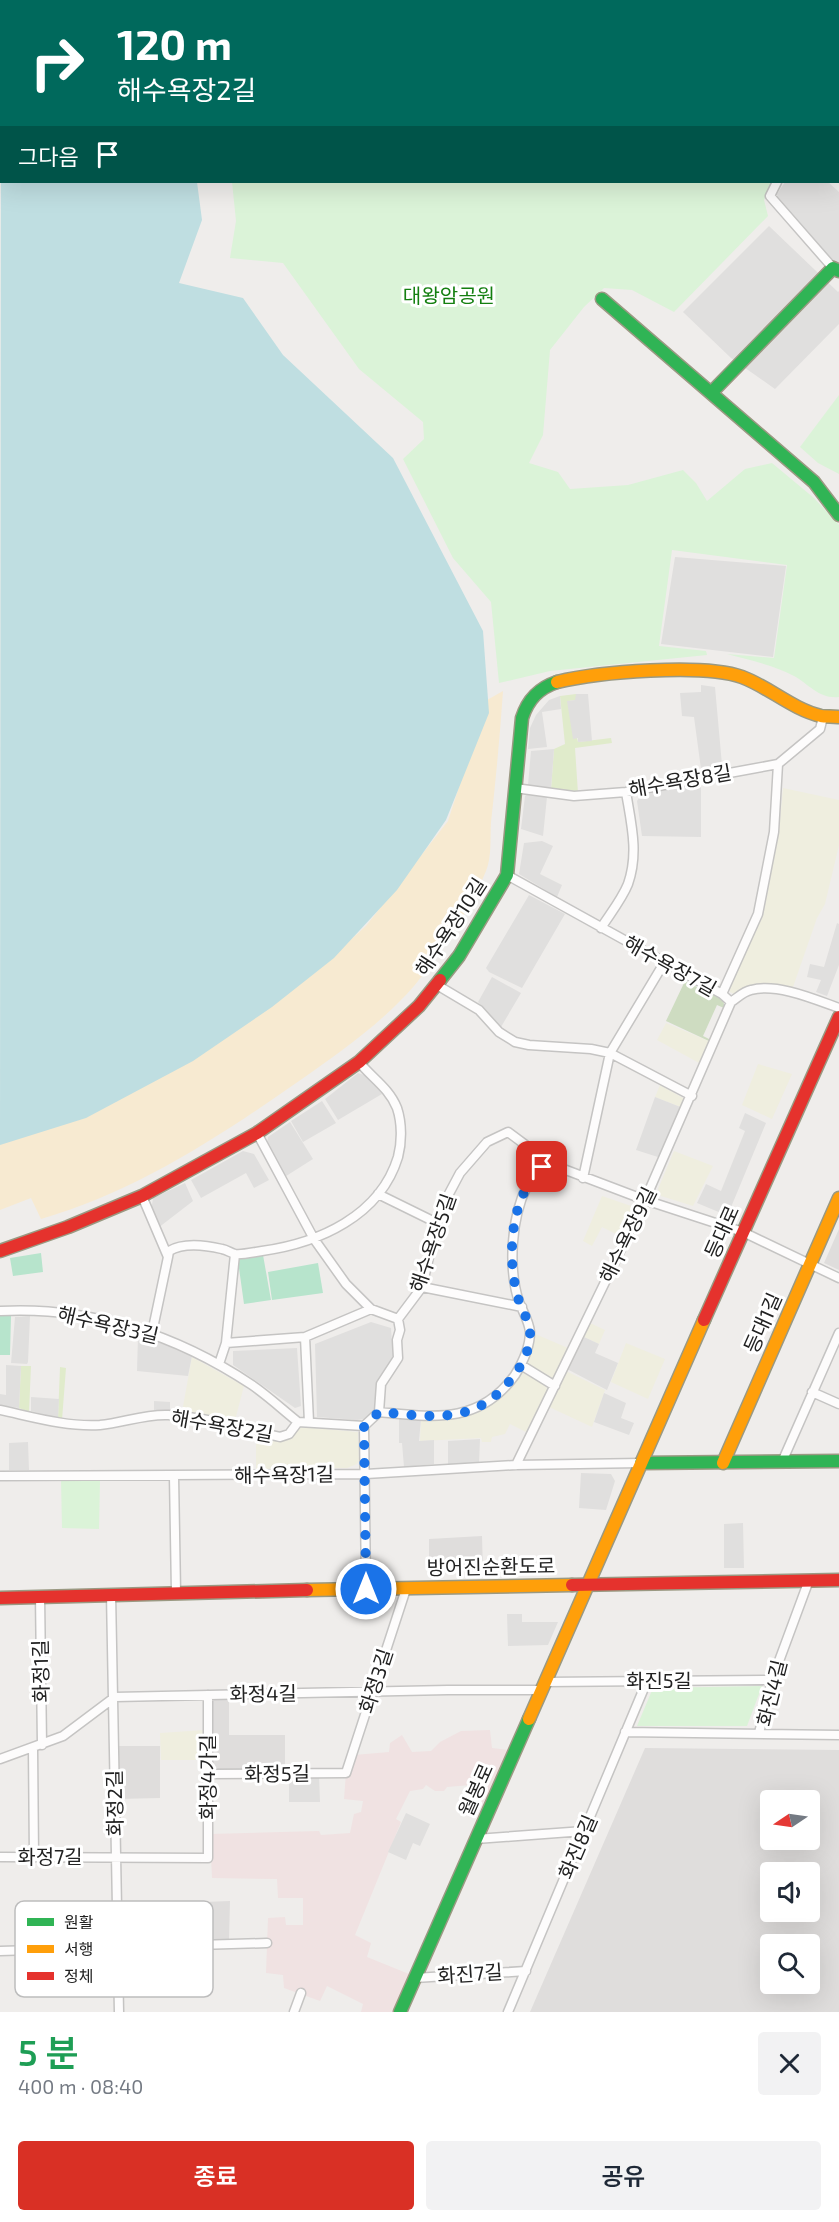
<!DOCTYPE html>
<html lang="ko">
<meta charset="utf-8">
<style>
body{margin:0;font-family:"Exo 2","Noto Sans KR",sans-serif;background:#f2f2f3;color:#1f2937;height:100vh;display:flex;flex-direction:column;font-size:22px;white-space:nowrap}
*{box-sizing:border-box;margin:0}
p{font-size:20px;color:#747a83}
.icon{flex:none;width:33px;height:33px;fill:none;stroke:currentColor;stroke-width:2;stroke-linecap:round;stroke-linejoin:round}
.map{position:relative;height:2012px;overflow:hidden}
.sheet{display:flex;flex-direction:column;background:#fff;flex:1}
.sheet>*{flex:none}
.hud{position:absolute;left:0px;top:0px;width:840px;height:183px;box-shadow:0 6px 24px #0002;background:#00695c;color:#fff;overflow:hidden}
.needle{width:39px;rotate:257deg}
.controls{position:absolute;left:760px;top:1790px;display:grid;gap:12px}
.controls a{display:grid;place-items:center;width:60px;height:60px;border-radius:6px;background:#fff;box-shadow:0 6px 24px #0002;font-size:30px}
.pin{position:absolute;display:grid;place-items:center;width:51px;height:51px;color:#fff;margin:-26px;border-radius:12px;box-shadow:0 3px 9px #0006}
.me{position:absolute;width:66px;margin:-33px;rotate:0deg;stroke-linejoin:round;filter:drop-shadow(0 0 4px #0008)}
.turn{display:flex;align-items:center;gap:21px;height:126px;padding:0 18px;font-size:27px}
.turn .icon{width:78px;height:78px;stroke-width:2.5}
.turn b{display:block;font-size:42px;line-height:51px}
.then{display:flex;align-items:center;height:57px;padding:0 18px;background:#0003;gap:12px;font-size:22px}
.round{display:grid;place-items:center;flex:none;width:63px;height:63px;border-radius:6px;background:#f2f2f3}
.overview{display:flex;align-items:center;justify-content:space-between;height:102px;padding:0 18px}
h1{font-size:36px;font-weight:600;line-height:45px;color:#1e9e55}
.cta{display:flex;gap:12px;margin-top:auto;padding:12px 18px}
.cta a{flex:1;height:69px;border-radius:6px;background:#d93025;color:#fff;font-size:24px;font-weight:600;line-height:69px;text-align:center}
.cta a+a{background:#f2f2f3;color:#1f2937}
.map>svg:first-child{display:block}
</style>
<div class="map">
<svg width="839" height="2012" viewBox="0 0 839 2012">
<rect width="100%" height="100%" fill="#efedeb"/>
<path fill="#dfdddc" fill-rule="evenodd" d="M839 1229V1270L824 1263Z
M482 1536 483 1571 429 1574V1539Z
M212 1697H229V1735H285V1771L211 1770Z
M116 1746H160V1798L117 1799Z
M645 1748 839 1750V2012H530ZM771 1800H810V1839H771ZM771 1872H810V1911H771ZM771 1944H810V1983H771Z
M230 1901 229 1939H177V1903Z"/>
<path fill="#f0e2e2" d="M490 1730 492 1748 509 1750 477 1816 463 1809 471 1785 447 1787 444 1791H435L426 1785 423 1789 410 1791 396 1819 401 1822 355 1935 371 1943 367 1957 409 1974 393 2012H361L363 2004 327 1986 320 2001 284 1988 283 1975 266 1973 268 1918 285 1917 286 1925H303V1898H278L277 1879 212 1878 210 1834 319 1831 321 1835 350 1833 354 1814 361 1812 363 1801 344 1799 346 1773 354 1755 389 1752 390 1743 402 1735 412 1752 431 1751 440 1742 461 1731Z"/>
<path fill="#efeedf" d="M783 788 839 800V845L825 904 817 918 793 987 765 983 754 984 734 994 730 992 729 986 763 916 780 820Z
M666 1023 711 1042 701 1064 657 1040Z
M758 1064 792 1074 772 1119 742 1105Z
M660 1085 683 1098V1108L655 1097Z
M674 1151 713 1166 693 1206 661 1196 658 1189Z
M602 1196 637 1208 624 1238 602 1227 592 1246 583 1241Z
M590 1323 605 1330 599 1344 584 1337Z
M533 1333 568 1348 554 1377 550 1378 529 1366 527 1363Z
M626 1343 665 1359 648 1399 611 1382Z
M192 1357 244 1386 234 1424 182 1412Z
M566 1371 605 1390 592 1427 549 1407Z
M521 1372H527L546 1385 547 1390 526 1432 510 1424 505 1434 492 1437 491 1442H482L481 1438 420 1441 421 1419 443 1420 484 1408 498 1400 509 1389Z
M301 1427 358 1432 359 1460 357 1464 347 1468 256 1469V1437L275 1441 286 1439Z
M205 1730V1760H161L160 1733Z"/>
<path fill="#e0ebcb" d="M576 694V700L568 701 578 742 611 738 612 743 575 748 578 793 551 789 554 749 565 744 560 696Z
M21 1366H31L29 1412 19 1408Z
M60 1367 66 1368 62 1420 58 1418Z"/>
<path fill="#cedcc1" fill-rule="evenodd" d="M685 981 723 1000 725 1008 711 1042 666 1021ZM717 1005 724 1008 711 1040 703 1036Z"/>
<path fill="#f7ead1" d="M503 691C500 735 496 778 491 822 490 837 492 857 486 871 471 908 439 956 414 986 383 1022 338 1054 299 1081 219 1137 135 1192 41 1219L31 1198 0 1210V1139L308 978 366 926 448 821 487 700Z"/>
<path fill="#dbf3d8" d="M115 0H839V183L837 182 838 2Z
M232 182H774L764 200 768 216 674 312 632 290 604 288 584 307 550 350 543 435 529 463 558 472 570 489 628 485 683 470 696 483 707 501 745 469 772 463 814 498 839 525V697C819 699 810 685 794 676 773 665 749 660 727 654L774 658 787 565 672 550 659 646 706 651 707 655 550 671 499 683 491 602 453 558 403 459 424 439 423 422 359 369 283 263 230 258 236 221Z
M839 395V474L818 463 800 447Z
M61 1480 100 1481 99 1529 62 1528Z
M762 1686 747 1726H637L653 1688Z"/>
<path fill="#b7e4cc" d="M41 1253 43 1272 13 1276 10 1258Z
M263 1255 271 1300 244 1304 238 1261 239 1259Z
M318 1263 323 1293 272 1300 268 1272Z
M11 1315 10 1355H0V1316Z"/>
<path fill="#e0dfde" d="M785 182H828L839 192V265L837 267 778 202 777 194Z
M769 226 838 292 839 291V324L775 389 731 358 683 312Z
M675 557 786 566 773 657 661 644Z
M701 685 715 687 722 765 701 769 694 717 682 716 680 693 701 692Z
M576 694H588L592 741 578 742V738L573 739 567 701 575 700Z
M560 696 561 709 542 712 547 747 528 749 530 728 536 715 549 700Z
M554 749 551 789 528 785 531 751Z
M701 781V837L642 836 637 801 639 798 658 790Z
M527 794 547 797 543 836 521 829 525 796Z
M542 841 553 846 540 874 562 885 557 897 519 874 524 843Z
M529 895 565 914 522 988 489 972 486 968Z
M837 923 839 924V965L827 996 816 992 821 980 807 977 810 964 824 967Z
M492 977 521 993 501 1027 478 1002Z
M358 1073 364 1075 373 1082 382 1094 338 1120 325 1099Z
M655 1097 683 1108 661 1158 636 1150Z
M322 1101 336 1123 303 1142 291 1121Z
M745 1113 766 1123 729 1212 721 1213 697 1203 706 1184 721 1191 745 1131 739 1128Z
M290 1122 313 1159 283 1178 266 1148 268 1137Z
M243 1151 254 1154 269 1180 254 1188 246 1173 201 1198 191 1180Z
M185 1183 193 1201 158 1228 151 1212 153 1198Z
M30 1316 28 1362 27 1364 11 1363 15 1317Z
M371 1322 391 1328 393 1357 377 1382 374 1410 365 1419 357 1420 317 1417 315 1344Z
M138 1336 173 1346 192 1356 188 1376 137 1371Z
M584 1337 599 1344 595 1353 618 1363 607 1390 567 1369Z
M297 1348 301 1406 295 1408 233 1365V1351Z
M6 1365 21 1366 19 1408 0 1405V1394L6 1395Z
M604 1393 626 1403 621 1418 634 1423 629 1435 594 1422Z
M31 1397 59 1399 58 1418 31 1411Z
M154 1401 170 1402V1412L154 1410Z
M399 1418 421 1419 419 1441 434 1440V1464L404 1467 402 1443H399Z
M480 1439 479 1463 448 1465V1441Z
M28 1442 29 1470H9V1443Z
M581 1473 611 1474 615 1481 606 1510 579 1508Z
M743 1523 744 1568H724V1524Z
M507 1614H522V1622H558L548 1645 508 1646Z
M319 1775 320 1802H289V1776Z
M406 1813 430 1824 420 1846 413 1843 406 1860 388 1852Z"/>
<path fill="#bfdee1" d="M1 31 2 182H197L202 220 179 283 243 298 283 355 393 458 483 631 489 713 446 820 397 890 334 958 272 1007 193 1061 86 1118 0 1145Z"/>
<g fill="none" stroke-linecap="round" stroke-linejoin="round">
<defs>
<path id="street" d="M838 0 839 3
M838 84 839 83
M777 182 770 196 833 268
M515 788 574 796 626 792 778 764 820 729 823 717
M507 875 722 994 731 1002C737 998 744 991 751 990 777 983 814 999 839 1008
M601 928C610 914 622 899 628 884 639 853 631 823 626 792
M437 985 479 1010 499 1032 515 1042 529 1045 591 1049 610 1053 692 1096
M722 994 758 914 774 832 778 764
M257 1133 314 1239 346 1284 371 1309 398 1319
M583 1178 610 1053 664 963
M378 1194 437 1223
M142 1196 168 1257 152 1333
M168 1257 169 1251C184 1242 205 1245 222 1249 227 1250 231 1253 235 1254 243 1255 254 1252 262 1251 319 1243 380 1216 398 1157 402 1142 402 1123 397 1108 389 1088 372 1078 359 1062
M422 1287 522 1307
M0 1311C90 1306 177 1335 252 1385 268 1396 283 1410 298 1422
M398 1319 422 1287 437 1223 443 1205 460 1173 487 1142 508 1132 547 1161 566 1170 645 1200 743 1232 839 1278
M305 1337 309 1422
M226 1343 305 1337 371 1309
M219 1364 226 1343 235 1254
M521 1365 555 1386
M812 1392 839 1404
M0 1410C33 1417 66 1427 100 1425 123 1423 144 1414 168 1415 206 1417 243 1428 280 1437L289 1434 298 1422 364 1426 379 1412
M379 1412C433 1417 479 1425 515 1375 523 1362 530 1348 530 1332 529 1321 523 1312 519 1302 508 1268 511 1218 527 1186 532 1177 540 1169 547 1161
M379 1412 381 1384 398 1358 397 1340 400 1330 398 1319
M364 1426 366 1589
M782 1462 839 1333
M516 1465 645 1200 731 1002
M0 1476 366 1474 516 1465 641 1463
M174 1476 176 1592
M111 1594 119 2012
M40 1596 42 1745
M546 1682 772 1680
M625 1732 839 1735
M759 1733 772 1680 809 1580
M33 1748 34 1857
M0 1759 63 1736 115 1697 448 1690H542
M208 1774 346 1773 406 1589
M476 1839 584 1831
M0 1857 208 1858V1695
M0 1951 267 1943
M415 1978 526 1971
M294 2012 301 1993
M508 2012 647 1681"/>
<path id="fast" d="M602 299 814 482 839 515
M712 392 833 268 839 271
M440 980 459 956 507 875 522 718C528 699 539 688 557 682
M641 1463 839 1461
M400 2012 529 1719"/>
<path id="slow" d="M557 682C598 672 703 663 742 677 769 687 792 709 821 716 826 717 833 716 839 717
M723 1463 839 1198
M307 1590 572 1585
M529 1719 704 1320"/>
<path id="jam" d="M0 1251 68 1227 142 1196 257 1133 359 1062 419 1006 440 980
M704 1320 839 1017
M572 1585 839 1580
M0 1598 307 1590"/>
</defs>
<use href="#street" stroke="#c5c4c3" stroke-width="11"/>
<use href="#fast" stroke="#9a9982" stroke-width="15"/>
<use href="#slow" stroke="#9a9982" stroke-width="15"/>
<use href="#jam" stroke="#9a9982" stroke-width="15"/>
<use href="#street" stroke="#fdfcfc" stroke-width="8"/>
<use href="#fast" stroke="#30b455" stroke-width="12"/>
<use href="#slow" stroke="#ff9f0a" stroke-width="12"/>
<use href="#jam" stroke="#e5322d" stroke-width="12"/>
</g>
<g fill="none" stroke-linecap="round" stroke-linejoin="round">
<path stroke="#1a73e8" stroke-width="10" stroke-dasharray="0 18" d="M366 1589 364 1426 379 1412C435 1417 478 1426 515 1374 524 1362 531 1346 530 1331 529 1320 522 1311 519 1301 508 1266 509 1217 528 1185 532 1178 537 1172 542 1167"/>
</g>
<g text-anchor="middle" stroke-width="6" stroke-linejoin="round" paint-order="stroke">
<g font-size="20" fill="#147f10" stroke="#fff">
<text x="449" y="303">대왕암공원</text>
</g>
<g font-size="20" fill="#222" stroke="#fff">
<text transform="translate(680 781) rotate(-10)" y="7">해수욕장8길</text>
<text transform="translate(451 927) rotate(-57)" y="7">해수욕장10길</text>
<text transform="translate(670 966) rotate(29)" y="7">해수욕장7길</text>
<text transform="translate(722 1232) rotate(-66)" y="7">등대로</text>
<text transform="translate(628 1235) rotate(-64)" y="7">해수욕장9길</text>
<text transform="translate(433 1243) rotate(-71)" y="7">해수욕장5길</text>
<text transform="translate(763 1323) rotate(-66)" y="7">등대1길</text>
<text transform="translate(108 1325) rotate(13)" y="7">해수욕장3길</text>
<text transform="translate(222 1426) rotate(10)" y="7">해수욕장2길</text>
<text transform="translate(284 1475) rotate(-1)" y="7">해수욕장1길</text>
<text transform="translate(491 1567) rotate(-1)" y="7">방어진순환도로</text>
<text transform="translate(41 1671) rotate(-91)" y="7">화정1길</text>
<text transform="translate(376 1681) rotate(-72)" y="7">화정3길</text>
<text x="659" y="1688">화진5길</text>
<text transform="translate(772 1693) rotate(-76)" y="7">화진4길</text>
<text transform="translate(263 1694) rotate(-1)" y="7">화정4길</text>
<text transform="translate(277 1774) rotate(-1)" y="7">화정5길</text>
<text transform="translate(208 1777) rotate(-90)" y="7">화정4가길</text>
<text transform="translate(476 1790) rotate(-66)" y="7">월봉로</text>
<text transform="translate(115 1803) rotate(-91)" y="7">화정2길</text>
<text transform="translate(578 1847) rotate(-67)" y="7">화진8길</text>
<text x="50" y="1864">화정7길</text>
<text transform="translate(470 1974) rotate(-4)" y="7">화진7길</text>
</g>
</g>
<rect x="15" y="1901" width="198" height="96" rx="9" fill="#fff" stroke="#bdbdbd" stroke-width="1.5"/>
<rect x="27" y="1918" width="27" height="8" fill="#30b455"/>
<rect x="27" y="1945" width="27" height="8" fill="#ff9f0a"/>
<rect x="27" y="1972" width="27" height="8" fill="#e5322d"/>
<g font-size="16" fill="#222">
<text x="64" y="1928">원활</text>
<text x="64" y="1955">서행</text>
<text x="64" y="1982">정체</text>
</g>
</svg>
<div class="controls">
<a><svg class="needle" viewBox="-14 -14 28 28"><path d="M0-13l5 13h-10z" fill="#e53935"/><path d="M0 13l5-13h-10z" fill="#747a83"/></svg></a>
<a><svg class="icon" aria-label="sound" viewBox="0 0 24 24"><path d="M4 9h4l5-4v14l-5-4H4zM17 9q2 3 0 6"/></svg></a>
<a><svg class="icon" aria-label="search" viewBox="0 0 24 24"><circle cx="10" cy="10" r="6"/><path d="M15 15l6 6"/></svg></a>
</div>
<div class="pin" style="left:542px;top:1167px;background:#d93025"><svg class="icon" aria-label="arrive" viewBox="0 0 24 24"><path d="M6 21V4h12l-3 4 3 4H6"/></svg></div>
<svg class="me" style="left:366px;top:1589px" viewBox="-20 -20 40 40"><circle r="17" fill="#1a73e8" stroke="#fff" stroke-width="3"/><path d="M0-11L8 9 0 5-8 9z" fill="#fff"/></svg>
<div class="hud">
<div class="turn"><svg class="icon" aria-label="right" viewBox="0 0 24 24"><path d="M7 20v-9h11M14 6l5 5-5 5"/></svg><div><b>120 m</b>해수욕장2길</div></div>
<div class="then">그다음<svg class="icon" aria-label="arrive" viewBox="0 0 24 24"><path d="M6 21V4h12l-3 4 3 4H6"/></svg></div>
</div>
</div>
<section class="sheet">
<div class="overview"><div><h1>5 분</h1><p>400 m · 08:40</p></div><a class="round"><svg class="icon" aria-label="close" viewBox="0 0 24 24"><path d="M6 6l12 12M18 6L6 18"/></svg></a></div>
<div class="cta"><a>종료</a><a>공유</a></div>
</section>
